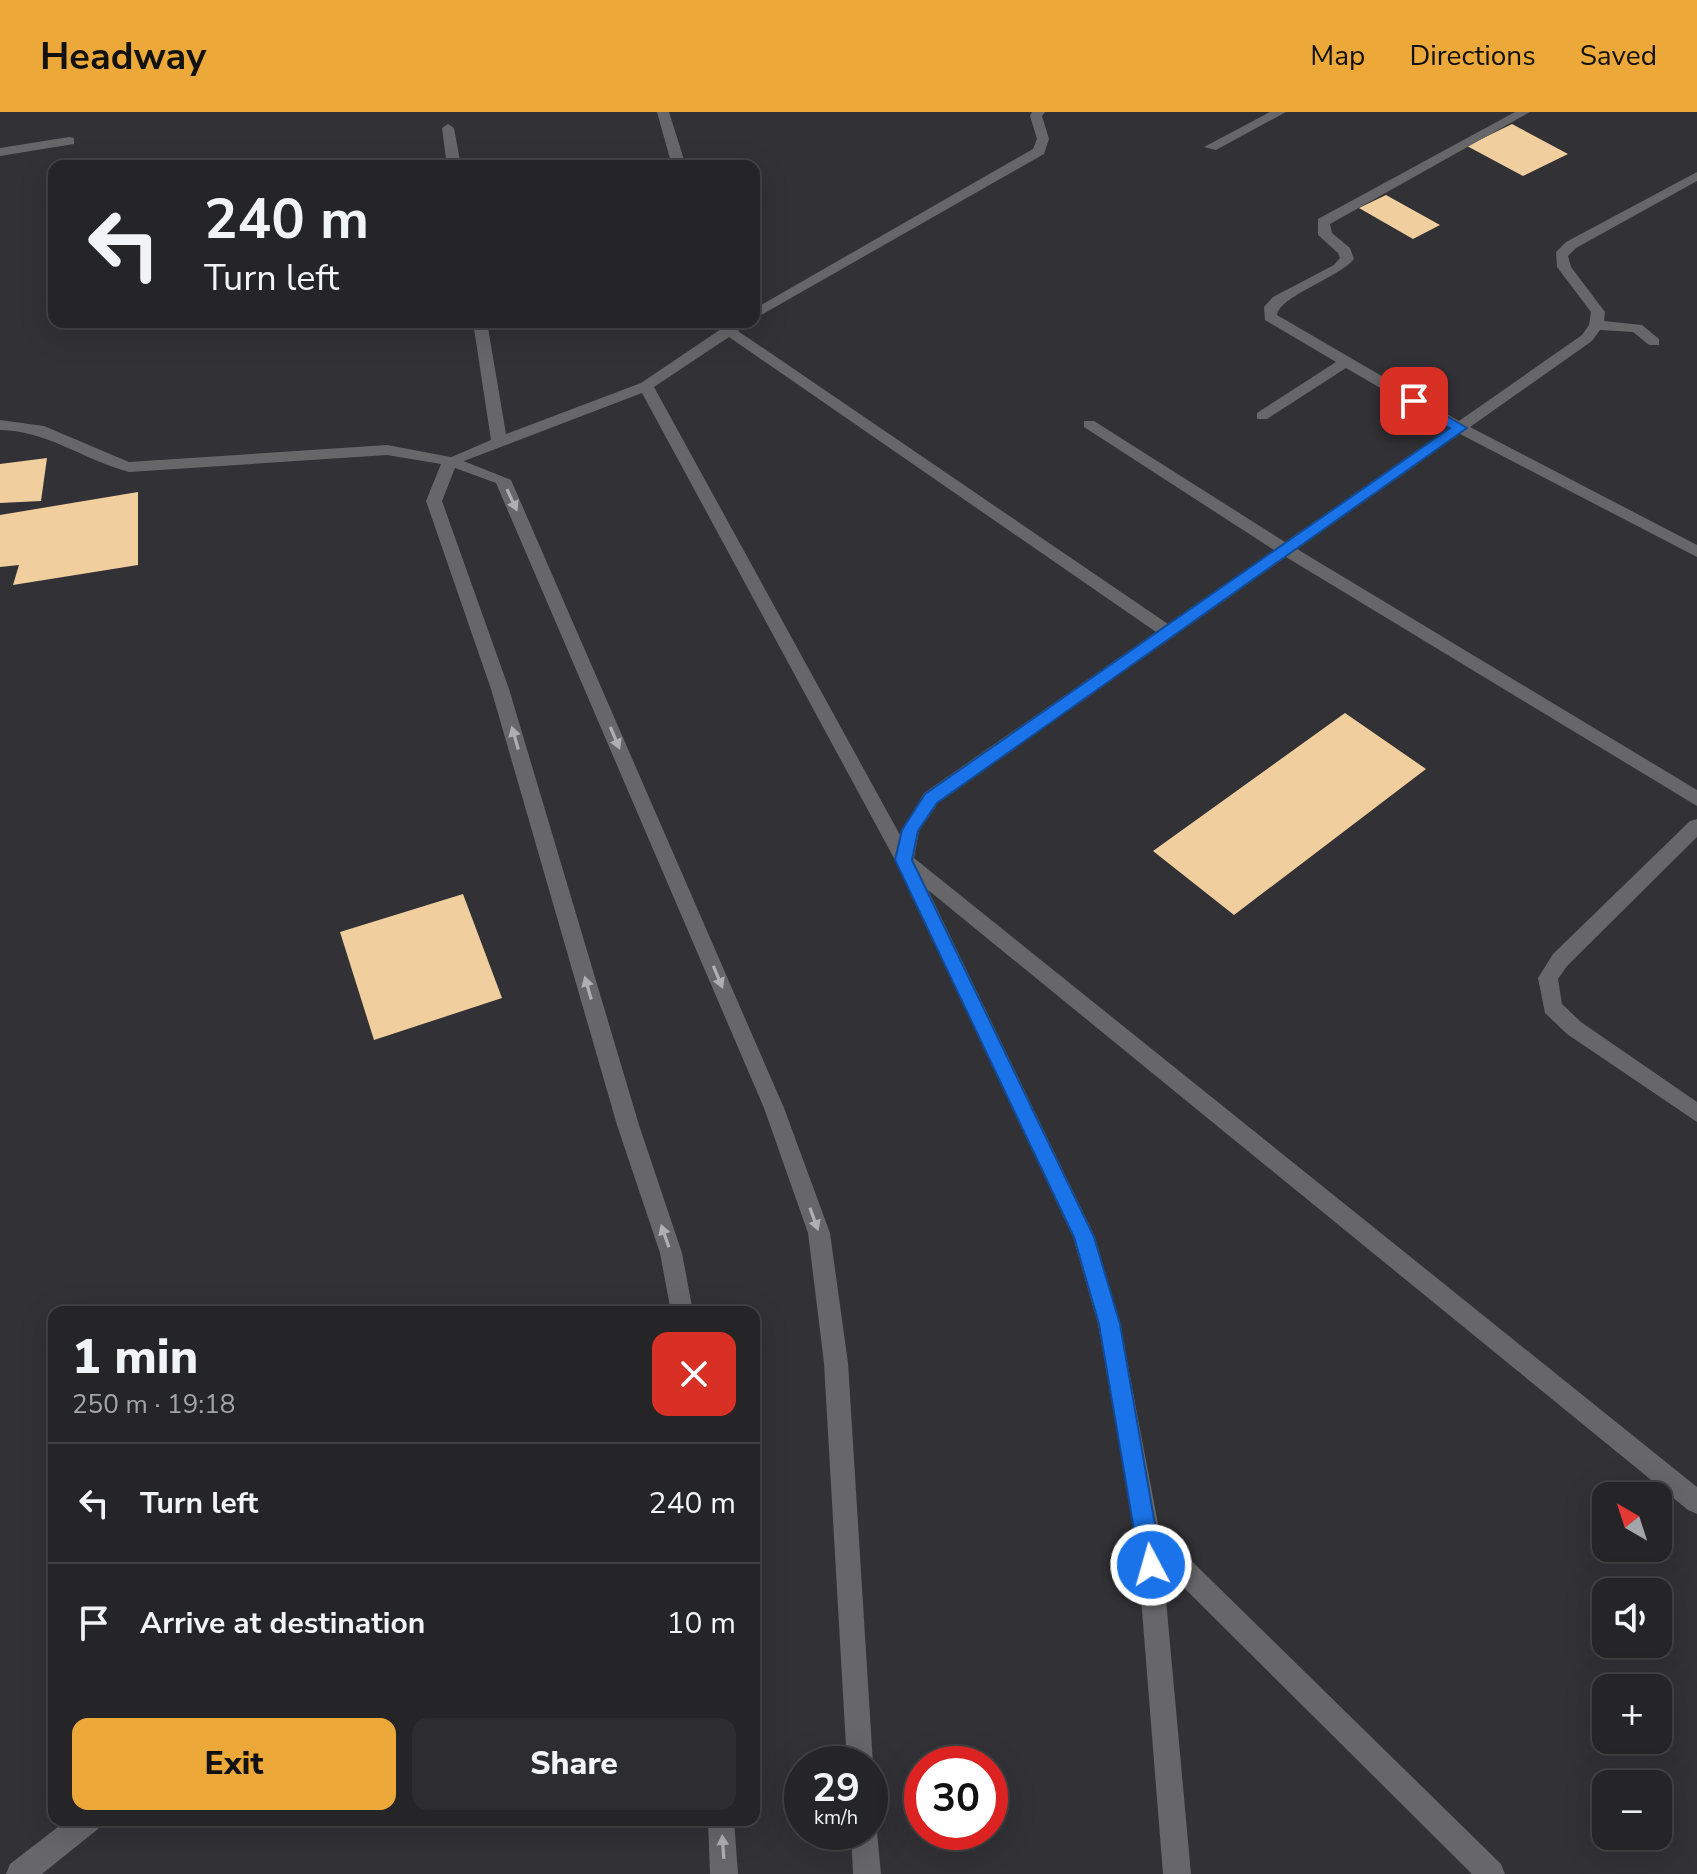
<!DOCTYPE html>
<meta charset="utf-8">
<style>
body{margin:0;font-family:"Nunito Sans",sans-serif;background:#2d2d30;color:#f1f3f6;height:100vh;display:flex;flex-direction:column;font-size:30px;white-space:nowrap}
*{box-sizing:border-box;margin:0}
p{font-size:26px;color:#a3a5a8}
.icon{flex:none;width:44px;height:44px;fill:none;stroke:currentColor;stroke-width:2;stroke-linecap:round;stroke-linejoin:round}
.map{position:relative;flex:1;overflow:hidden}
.panel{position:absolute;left:48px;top:1194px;width:712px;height:520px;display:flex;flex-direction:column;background:#252528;border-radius:16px;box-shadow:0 8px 32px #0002,0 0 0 2px #424245}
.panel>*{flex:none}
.top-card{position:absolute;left:48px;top:48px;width:712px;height:168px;border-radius:16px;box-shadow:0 8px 32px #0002,0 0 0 2px #424245;background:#252528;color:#f1f3f6;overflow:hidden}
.needle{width:52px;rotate:321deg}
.tools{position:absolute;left:1592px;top:1370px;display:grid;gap:16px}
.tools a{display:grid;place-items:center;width:80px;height:80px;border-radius:16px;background:#252528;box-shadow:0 8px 32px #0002,0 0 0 2px #424245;font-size:40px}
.speed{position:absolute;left:784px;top:1634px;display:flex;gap:16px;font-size:40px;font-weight:700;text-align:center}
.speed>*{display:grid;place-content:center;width:104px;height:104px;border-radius:50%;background:#252528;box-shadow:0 8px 32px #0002,0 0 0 2px #424245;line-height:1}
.speed small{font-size:20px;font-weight:400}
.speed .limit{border:12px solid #d22;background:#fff;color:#111}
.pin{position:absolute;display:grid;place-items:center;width:68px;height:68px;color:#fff;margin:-34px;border-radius:16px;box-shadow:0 4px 12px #0006}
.me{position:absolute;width:88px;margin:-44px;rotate:354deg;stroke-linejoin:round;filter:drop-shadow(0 0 6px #0008)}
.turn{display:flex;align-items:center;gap:28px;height:168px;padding:0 24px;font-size:36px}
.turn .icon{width:104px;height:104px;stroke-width:2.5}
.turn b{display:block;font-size:56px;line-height:68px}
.round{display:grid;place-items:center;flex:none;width:84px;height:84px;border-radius:16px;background:#2d2d30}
.head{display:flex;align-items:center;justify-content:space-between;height:136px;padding:0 24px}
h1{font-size:48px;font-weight:800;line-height:60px}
.action{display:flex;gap:16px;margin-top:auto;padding:16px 24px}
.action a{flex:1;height:92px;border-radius:16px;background:#eca93a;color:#111;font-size:32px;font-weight:800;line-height:92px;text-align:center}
.action a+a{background:#2d2d30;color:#f1f3f6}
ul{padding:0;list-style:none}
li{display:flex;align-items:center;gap:24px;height:120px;padding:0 24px;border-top:2px solid #424245}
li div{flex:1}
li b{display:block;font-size:30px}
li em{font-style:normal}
header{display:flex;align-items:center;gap:48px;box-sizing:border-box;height:112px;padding:0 40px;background:#eca93a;color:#111}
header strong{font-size:38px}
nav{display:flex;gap:44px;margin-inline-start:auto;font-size:28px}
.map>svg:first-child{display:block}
</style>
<header>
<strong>Headway</strong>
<nav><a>Map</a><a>Directions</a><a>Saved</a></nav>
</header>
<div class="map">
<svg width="1697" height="1762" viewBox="0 0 1697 1762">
<rect width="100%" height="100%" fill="#313136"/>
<path fill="#f1ce9e" d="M1512 12 1568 42 1523 64 1467 34Z
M1386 83 1440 113 1413 127 1359 96Z
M47 346 41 389 0 391V352Z
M138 380V453L13 473 19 453 0 455V403Z
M1345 601 1426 657 1234 803 1153 739Z
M463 782 502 886 374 928 340 820Z"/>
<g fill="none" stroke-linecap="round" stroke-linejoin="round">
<path fill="#676769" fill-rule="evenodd" d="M657 0H669L686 54H672Z
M1032 0H1045L1042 4 1049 27 1044 42 754 207V197L1033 37 1037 27 1030 4Z
M1270 0H1286L1216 38 1204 35Z
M1515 0H1530L1330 112 1332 121 1350 136 1354 147C1339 166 1279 184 1277 203L1459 309 1582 223 1589 213 1591 200 1557 155 1556 140 1566 130 1697 60V69L1576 136 1568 144 1571 155 1605 200 1604 209 1642 213 1659 227V233H1649L1633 220 1600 218 1592 229 1470 315 1697 433V445L1460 322 1297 437 1697 678V694L1286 445 938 691 919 719 914 746 1697 1375V1402L1688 1398 928 778 1095 1125 1120 1212 1159 1417 1501 1752 1505 1762H1472L1163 1455 1191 1762H1163L1136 1423 1098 1212 1073 1125 895 748 642 281 456 352 450 354 442 349 491 328 473 210H487L506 322 641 271 721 217 719 210H742L744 213 738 219 1168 512 1274 438 1084 315V309H1094L1285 430 1449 316 1346 256 1267 307H1257V301L1336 250 1265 208 1264 195 1273 185 1334 153 1340 146 1338 141 1318 123V107ZM729 225 1156 520 924 681 900 723 654 275Z
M448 12 454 16 461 54H447L442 16Z
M69 25 74 26V32L0 44V36Z
M1697 707V725L1567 854 1558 867 1562 892 1581 910 1697 990V1010L1567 922 1545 901 1538 866 1553 842 1690 709Z
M67 1708H102L98 1717 42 1762H6L10 1752Z"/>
<path fill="#676769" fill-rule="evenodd" d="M0 308 44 314 129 350 387 333 456 346 511 368 784 996 830 1121 848 1251 873 1652 870 1660V1652H847L824 1251 808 1121 764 996 496 371 455 356 442 389 509 577 639 1013 682 1141 693 1200H671L660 1141 617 1013 491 577 426 389 441 352 387 343 129 360C84 348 48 319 0 318Z
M708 1708H734L738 1762H710Z
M870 1709 877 1720 881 1762H853L851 1720H870Z"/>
</g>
<defs><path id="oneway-solid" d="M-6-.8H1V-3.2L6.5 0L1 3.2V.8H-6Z" transform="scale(2)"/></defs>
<g fill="#b0b0b2">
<use href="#oneway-solid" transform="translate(512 388) rotate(65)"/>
<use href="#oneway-solid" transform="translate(515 626) rotate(-106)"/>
<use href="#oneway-solid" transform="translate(615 626) rotate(67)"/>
<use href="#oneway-solid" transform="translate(718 865) rotate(67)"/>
<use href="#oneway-solid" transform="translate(588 876) rotate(-106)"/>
<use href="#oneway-solid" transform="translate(814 1107) rotate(70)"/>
<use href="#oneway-solid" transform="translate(665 1124) rotate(-109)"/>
<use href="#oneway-solid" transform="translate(723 1735) rotate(-94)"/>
</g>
<path fill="#1a73e8" stroke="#114b97" stroke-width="2" d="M1414 285 1467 316 937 691 918 719 912 748 1094 1125 1120 1212 1162 1453 1159 1461 1151 1465 1143 1461 1140 1453 1099 1212 1074 1125 895 748 902 718 925 682 1450 316 1409 292 1407 289Z"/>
</svg>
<div class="tools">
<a><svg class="needle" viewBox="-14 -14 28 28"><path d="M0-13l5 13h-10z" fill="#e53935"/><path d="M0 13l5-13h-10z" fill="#a3a5a8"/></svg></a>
<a><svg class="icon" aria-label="sound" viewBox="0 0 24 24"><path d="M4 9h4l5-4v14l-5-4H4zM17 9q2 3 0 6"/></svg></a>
<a>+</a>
<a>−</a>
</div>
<div class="speed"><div>29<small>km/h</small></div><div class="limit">30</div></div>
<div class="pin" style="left:1414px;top:289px;background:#d93025"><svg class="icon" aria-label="arrive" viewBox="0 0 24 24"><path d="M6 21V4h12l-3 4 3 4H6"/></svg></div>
<svg class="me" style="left:1151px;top:1453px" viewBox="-20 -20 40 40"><circle r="17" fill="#1a73e8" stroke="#fff" stroke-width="3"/><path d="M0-11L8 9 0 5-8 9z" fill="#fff"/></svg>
<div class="top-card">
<div class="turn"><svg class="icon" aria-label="left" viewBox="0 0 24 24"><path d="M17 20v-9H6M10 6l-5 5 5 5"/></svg><div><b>240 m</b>Turn left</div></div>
</div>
<section class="panel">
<div class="head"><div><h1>1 min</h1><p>250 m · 19:18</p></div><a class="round" style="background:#d93025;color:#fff"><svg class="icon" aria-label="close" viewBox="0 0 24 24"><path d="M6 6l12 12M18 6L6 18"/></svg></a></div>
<ul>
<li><svg class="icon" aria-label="left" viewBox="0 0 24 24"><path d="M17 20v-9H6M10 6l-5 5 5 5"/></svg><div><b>Turn left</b></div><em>240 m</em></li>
<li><svg class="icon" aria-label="arrive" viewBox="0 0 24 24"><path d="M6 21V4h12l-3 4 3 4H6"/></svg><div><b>Arrive at destination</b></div><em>10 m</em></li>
</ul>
<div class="action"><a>Exit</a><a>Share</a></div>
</section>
</div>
